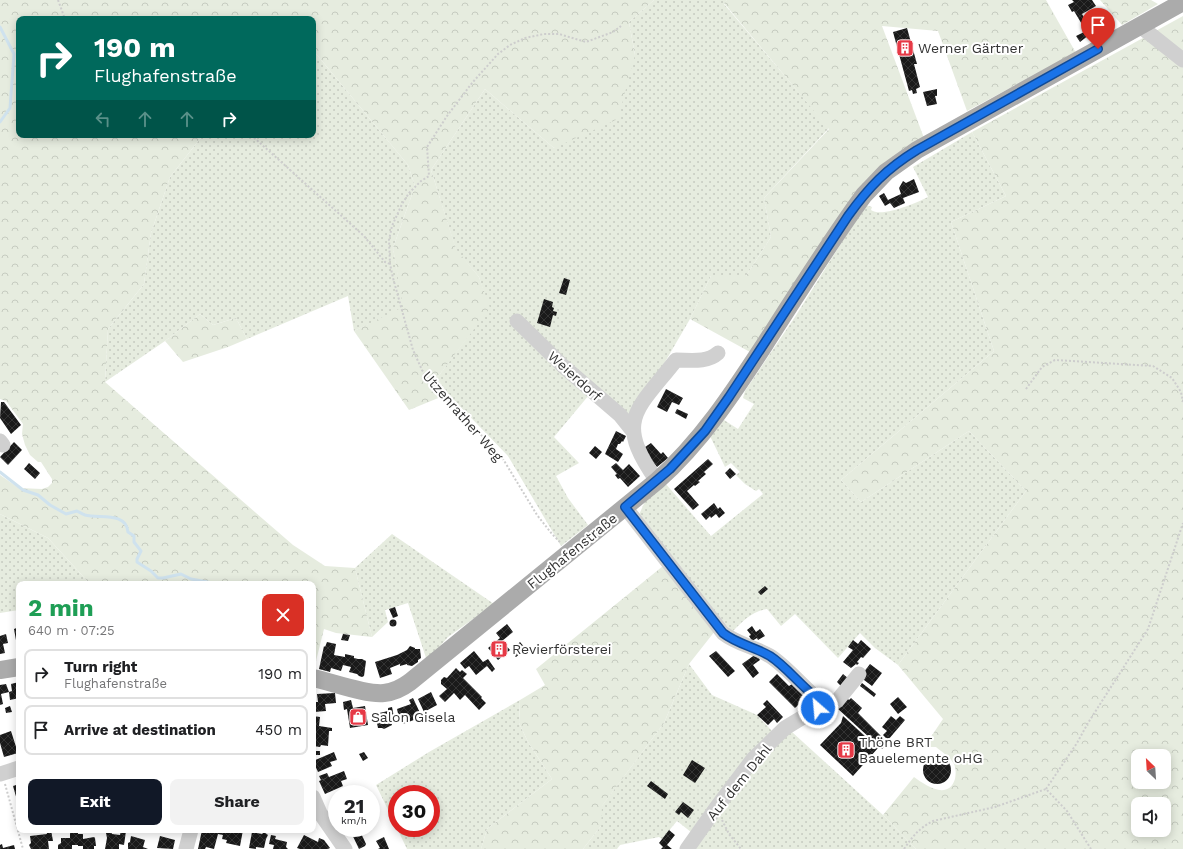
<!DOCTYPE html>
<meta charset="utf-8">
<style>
body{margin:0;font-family:"Work Sans",sans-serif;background:#f2f2f2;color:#202124;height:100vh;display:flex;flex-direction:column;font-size:15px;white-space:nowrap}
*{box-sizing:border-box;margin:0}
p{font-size:13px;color:#757577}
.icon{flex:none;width:22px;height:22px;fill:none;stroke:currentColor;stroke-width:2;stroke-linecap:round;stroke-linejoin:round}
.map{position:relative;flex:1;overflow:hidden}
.side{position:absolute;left:16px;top:581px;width:300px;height:252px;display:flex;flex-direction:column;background:#fff;border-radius:8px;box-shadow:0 2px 10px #0003}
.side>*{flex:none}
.guide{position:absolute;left:16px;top:16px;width:300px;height:122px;border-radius:8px;box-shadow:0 2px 10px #0003;background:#00695c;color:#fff;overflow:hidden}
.needle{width:26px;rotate:335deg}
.fabs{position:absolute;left:1131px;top:749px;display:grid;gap:8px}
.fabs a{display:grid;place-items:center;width:40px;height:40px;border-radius:8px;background:#fff;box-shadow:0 2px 10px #0003;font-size:20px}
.speed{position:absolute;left:328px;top:785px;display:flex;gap:8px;font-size:20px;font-weight:700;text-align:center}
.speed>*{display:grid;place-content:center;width:52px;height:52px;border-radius:50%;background:#fff;box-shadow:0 2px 10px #0003;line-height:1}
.speed small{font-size:10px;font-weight:400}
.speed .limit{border:6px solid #d22;background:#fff;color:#111}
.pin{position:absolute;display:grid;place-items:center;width:34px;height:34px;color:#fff;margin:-41px -17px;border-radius:50% 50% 50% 0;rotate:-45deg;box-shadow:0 0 4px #0007}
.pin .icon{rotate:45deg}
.me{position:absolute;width:44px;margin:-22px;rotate:333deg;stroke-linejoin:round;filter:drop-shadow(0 0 3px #0008)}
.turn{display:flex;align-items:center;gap:14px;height:84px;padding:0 12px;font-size:18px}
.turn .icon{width:52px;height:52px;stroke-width:2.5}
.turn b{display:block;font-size:28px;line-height:34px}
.lanes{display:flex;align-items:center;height:38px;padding:0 12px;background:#0003;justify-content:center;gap:20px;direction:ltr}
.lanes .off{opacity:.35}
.round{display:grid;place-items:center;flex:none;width:42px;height:42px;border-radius:8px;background:#f2f2f2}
.headline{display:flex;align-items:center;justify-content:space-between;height:68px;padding:0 12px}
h1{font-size:24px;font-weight:700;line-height:30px;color:#1e9e55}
.action{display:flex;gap:8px;margin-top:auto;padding:8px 12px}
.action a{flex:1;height:46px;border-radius:8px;background:#111827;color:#fff;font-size:16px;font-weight:700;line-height:46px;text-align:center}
.action a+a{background:#f2f2f2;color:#202124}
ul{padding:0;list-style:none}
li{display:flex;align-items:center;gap:12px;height:50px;margin:0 8px 6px;padding:0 4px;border:2px solid #e0e0e0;border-radius:8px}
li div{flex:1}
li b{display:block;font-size:15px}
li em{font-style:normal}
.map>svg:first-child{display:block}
</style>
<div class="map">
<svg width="1183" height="849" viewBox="0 0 1183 849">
<defs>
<pattern id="green-dots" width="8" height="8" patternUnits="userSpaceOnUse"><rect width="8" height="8" fill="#e6ecdf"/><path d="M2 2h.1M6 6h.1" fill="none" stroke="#c6cbc0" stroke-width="1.8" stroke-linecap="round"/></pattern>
<pattern id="forest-crowns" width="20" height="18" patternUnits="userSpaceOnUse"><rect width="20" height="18" fill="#e6ecdf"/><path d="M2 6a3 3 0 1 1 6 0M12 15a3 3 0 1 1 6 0" fill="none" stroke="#c6cbc0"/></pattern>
<pattern id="building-cross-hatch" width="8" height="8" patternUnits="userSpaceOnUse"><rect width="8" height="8" fill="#1a1a1a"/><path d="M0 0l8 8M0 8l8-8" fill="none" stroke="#333"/></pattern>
</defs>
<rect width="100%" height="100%" fill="#fff"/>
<path fill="url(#green-dots)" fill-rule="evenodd" d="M654 0H727L724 4 829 128 764 198 771 237 746 276H711L690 319 626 429 589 395 554 437 579 463 556 476 568 498 588 525 561 546 508 456 448 394 437 378 489 308 479 277 456 250 431 170 485 89 554 148 635 55 629 22Z
M313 50 408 165 415 186 393 248 404 308 354 331 348 296 247 339 236 318 213 325 200 314 165 341 105 382 108 329 144 284 151 233 170 177 203 135H313Z
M972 132 1006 196 951 222 994 351 841 480 861 502 969 431 1026 491 898 665 875 648 860 633 838 658 795 614 781 626 767 609C752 611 742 622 732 632L638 517 646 499 665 483 711 536 763 494 759 489 756 491 745 484 736 475 740 472 731 463 725 467 710 436 724 420 738 429 754 404 743 398 745 391 795 317 865 205 872 207 871 210C882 218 916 203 928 197L913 167Z
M0 514 48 538 90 584H19V610L0 613Z
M392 534 494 604 448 637 427 661 408 603 385 610 388 622 372 637 355 568Z
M689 664 712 695 757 715 772 731 792 732 883 815 916 849H689L696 836 677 821 662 839 659 837 620 845 617 849H583L601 826V807L664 723Z
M520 700 519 723 528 742 552 779 487 829 481 849H407L376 785 429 752ZM397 794H431V828H397Z"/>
<path fill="url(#forest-crowns)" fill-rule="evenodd" d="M0 0H654L629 22 635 55 618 119 554 148 485 89 431 170 456 249 479 277 490 308 437 378 448 394 409 410 354 331 403 307 393 248 415 186 408 165 313 50V19H19V135H203L170 177 151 233 144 284 108 329 105 382 293 545 325 566 355 568 372 637 336 633 324 629 314 669 313 668V584H90L48 538 0 514V475L19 488 42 489 48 487 52 483V479L41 462H38L30 455 25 445 22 434 23 424 6 401 0 399Z
M727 0H1046L1076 53 967 111 938 31 882 26 924 138 885 162 865 181 750 352 690 319 711 276H746L771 237 764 198 829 129 724 3Z
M1100 0H1151L1158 4 1122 25Z
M1183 16V849H916L883 815 914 777C925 785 948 801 955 779 956 774 956 768 954 764 950 757 942 752 936 747H924L943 719 898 665 1026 491 969 431 861 502 841 480 994 351 951 222 1006 196 972 132ZM1138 756H1164V782H1138ZM1138 804H1164V830H1138Z
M200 314 213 325 236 318 247 339 228 347 183 362 165 341Z
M663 566 715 631 689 664 664 723 602 806 601 826 583 849H481L487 829 552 779 528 742 519 723 520 700 545 685 536 669Z"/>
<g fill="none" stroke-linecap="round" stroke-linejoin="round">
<path stroke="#cfe2ee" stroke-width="3" d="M0 27 14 54 10 108 0 122
M0 472 23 490 38 495 50 505 66 514 77 511C79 512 82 514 85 515 99 519 126 511 128 532L134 536V542L141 551 137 559V562L151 571 158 578H163L181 574 191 579 218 584"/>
</g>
<path fill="url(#building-cross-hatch)" d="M1072 0H1092L1096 6 1082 14 1087 23 1096 19 1098 23 1096 24 1101 31 1090 37 1089 35 1080 42 1076 36 1086 31 1074 11 1072 12 1068 5 1074 2Z
M907 28 917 64H914L920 87 916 89 917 93 913 94 912 90 909 91 893 32Z
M937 89V96H935L937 104 927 106 923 92Z
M914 179 919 192 903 198 905 203 894 208 890 203 885 206 879 196 884 193 888 200 901 194 899 188 903 181 906 183Z
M564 278 570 280 566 295 559 293Z
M544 299 553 302 552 307 554 308 553 311 557 312 556 316 553 315 550 327 537 323Z
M666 389 683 398 679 405 672 402 667 412 657 407Z
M1 402H4L21 425 11 434 0 418Z
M677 409 688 414 686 419 675 413Z
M616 431 626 436 623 442 622 441 620 444H618L616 449 623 454 618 462 605 454Z
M14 442 22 450 8 465 0 457Z
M651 443 661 454 663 452 668 458 657 467 642 449Z
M595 446 602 452 596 459 589 453Z
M708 459 713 464 704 472 706 474 698 481 700 482 695 486 694 485 687 491 699 505 693 510 674 489Z
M29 463 40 473 35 479 24 469Z
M616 463 623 470 629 464 640 476 628 487 620 478 618 479 615 475 617 474 611 467Z
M730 468 736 474 730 479 725 473Z
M714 503 718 509 720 507 725 513 719 518 716 514 711 518 710 516 706 520 701 514Z
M765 586 768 589 761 595 758 592Z
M395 607 398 616 393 618 389 609Z
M389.5 623a3.5 3.5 0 1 1 7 0a3.5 3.5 0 1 1-7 0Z
M507 624 513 632 502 641 510 650 498 660 488 648 500 638 496 633Z
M752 626 756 632 760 629 765 636 758 640 757 638 752 641 749 636 751 635 747 630Z
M19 627V645L17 646 14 629Z
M6 634 8 643 3 644 5 653 0 654V636Z
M343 634 350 635 348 641 341 640Z
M853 640 858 644 861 640 871 649 863 658 861 657 857 662 859 663 857 665 856 664 851 668 843 662 853 650 848 647Z
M327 642 336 644 334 655 345 657V654L354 656V658L358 659H362L366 661 364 676 362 677 359 676 357 674 349 672 351 667 343 665 341 671 331 668 330 672 319 669 324 646 325 647Z
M520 642 526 649 516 657 513 654 517 652 514 648Z
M410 646 415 648V649H420L421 658 418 660V662L412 666 407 665V664L400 666V664L390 668 392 674 380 678 375 662 397 655 407 650Z
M474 651 483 662 488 659 495 669 492 672 487 666 476 675 469 666 465 669 460 663Z
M716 651 735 671 728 677 709 656Z
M756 654 760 660 753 665 759 673 753 678 742 664Z
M870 664 882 673 872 686 860 677Z
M456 668 460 672 462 670 467 674 463 678 482 697 481 698 486 703 479 710 465 695 460 700 454 693 445 702 439 696 447 689 441 684V680L444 677 447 678Z
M777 674 789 686 792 684 806 698 795 708 769 682Z
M843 674 849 679 842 687 837 682Z
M19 682V698L10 700 9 692 12 691 11 684Z
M862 683 876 694 874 697 860 686Z
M6 684 9 692 1 694 3 704 0 705V685Z
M431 692 437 705 424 712 418 699Z
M335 693 336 703 325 704 326 711 314 712 313 702H318L317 694Z
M846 697 849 700 851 698 862 708 858 713 888 743 882 749 837 708Z
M898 697 907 707 898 714 890 704Z
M413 698 422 717 403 724 401 719 399 718 397 709 411 704 409 700Z
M351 700 353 708 365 706 368 725 350 728 347 709 344 710 343 702Z
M767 700 783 717 777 723 774 719 768 725 757 715 766 707 763 704Z
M10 706 12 712 6 713 5 708Z
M392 707 394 717 390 718 392 725 384 729 382 728H378L375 714 388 711V708Z
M313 716 320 717 319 726 332 728V731H329L328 746 321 745 320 747 313 746Z
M843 716 878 748 853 776 820 745 841 723Z
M891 716 896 720 900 716 905 720 888 740 883 735 887 731 882 727Z
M11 731 18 753 4 757 0 743V735Z
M313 751H320V755H313Z
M334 752 337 760 330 762 332 766 318 772 313 761Z
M364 752 368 758 363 761 359 754Z
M923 770a14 14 0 1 1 28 0a14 14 0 1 1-28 0Z
M692 760 705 768 695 783 683 775Z
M344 771 347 779 341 781 343 786 325 794 319 781Z
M327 773 329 777 321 780 319 776Z
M651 781 668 794 665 799 647 786Z
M19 784V802L17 800 13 786Z
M353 787 356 792 352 794H347L345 791Z
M337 801V813L332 803Z
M683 802 694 810 688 818 681 812 679 815 675 812Z
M349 828H362L359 829 366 844 365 846 359 849Z
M46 830H51L53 841H48L49 849H31L29 845 31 843 30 836 47 834Z
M202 830H243L240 846 226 843 227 840 222 839 223 835 218 834 214 849 206 847 205 849H198Z
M669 830 675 835 667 845 672 849H661L663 847 659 843Z
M121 831H126L124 845 119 844V849H105L107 838 106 833 108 832H111L112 834 120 835Z
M70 832H78V834H83V839L94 837 95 838 96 846H94V849H83V846H78V845H72V849H58V845L61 843V838H70Z
M252 832 262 834 264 832 268 835 266 839 264 848 256 847V849L249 848Z
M271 835 276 836 275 839 287 842 286 847 288 849H273L274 845 269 844Z
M304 835 318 842 319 838 324 840 330 848 328 849H300L297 848Z
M131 836 145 840 143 847 148 849H128V843L130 842Z
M160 836 175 840 173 849 157 848Z
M384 837 389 849H378L380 848 376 841Z
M2 844 3 848 14 845 15 849H0V845Z"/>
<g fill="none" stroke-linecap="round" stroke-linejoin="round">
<path stroke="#cdcdcd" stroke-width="2" stroke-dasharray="2 2" stroke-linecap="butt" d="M58 0 65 19
M251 135 364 236 385 262 390 264
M1026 389 1042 367 1055 360 1153 366 1172 378 1181 392 1183 402
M560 542 552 534 537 515 503 459 455 406 429 381 422 370 413 350 393 278 390 264 389 240 392 226 402 204 409 193 421 181 429 176 427 147 447 116 472 83 498 54 510 45 525 38 544 34H559L586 42 613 32 621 26
M5 784 23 849
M1046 789 1077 743 1088 723 1148 629 1183 523
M722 820 729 834 741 849
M904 849C913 836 918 829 933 821L995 807 1046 789 1067 811 1091 849"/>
<path stroke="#d0d0d0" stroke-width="15" d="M1140 26 1183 60
M517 321 563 366 620 415 632 430
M0 441 3 445
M657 481C614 420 636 411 676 360 690 360 707 363 718 353
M625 507 723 633C737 644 755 647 770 656 783 664 799 682 811 693L815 699 818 708 785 728 753 759 716 808 687 849
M818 708 830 706 837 701 859 674
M0 774 19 768
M313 797 320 813 345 849
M186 849 191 830"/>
<path stroke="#ababab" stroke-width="18" d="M0 670 19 667
M313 678C332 682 366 695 384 693 394 692 402 688 410 682L657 481C701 442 733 393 765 344 797 294 829 243 864 195L886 172 917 150 1183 2"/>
</g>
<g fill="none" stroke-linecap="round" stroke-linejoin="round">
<defs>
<path id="route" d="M818 708 815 699 811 693C798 682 784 665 770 656 755 647 737 644 723 633L625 507 670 469 705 431 729 397 848 216C869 187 886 169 917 150L1098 49"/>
</defs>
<use href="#route" stroke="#114b97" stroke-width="10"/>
<use href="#route" stroke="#1a73e8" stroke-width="7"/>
</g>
<defs>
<symbol id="building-square" viewBox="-11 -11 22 22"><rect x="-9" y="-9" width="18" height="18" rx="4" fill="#e63946" stroke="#fff"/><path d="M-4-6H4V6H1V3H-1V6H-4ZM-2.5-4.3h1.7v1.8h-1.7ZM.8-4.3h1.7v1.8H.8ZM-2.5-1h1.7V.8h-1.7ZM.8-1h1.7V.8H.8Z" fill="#fff"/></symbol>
<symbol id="shop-square" viewBox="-11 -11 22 22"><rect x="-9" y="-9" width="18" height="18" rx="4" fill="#e63946" stroke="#fff"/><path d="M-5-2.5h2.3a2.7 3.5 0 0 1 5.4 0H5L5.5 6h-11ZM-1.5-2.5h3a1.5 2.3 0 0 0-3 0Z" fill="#fff"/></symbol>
</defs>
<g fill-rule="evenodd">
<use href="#building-square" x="895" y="38" width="20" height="20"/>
<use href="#building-square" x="489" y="639" width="20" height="20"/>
<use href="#shop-square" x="348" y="707" width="20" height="20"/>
<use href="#building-square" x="836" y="740" width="20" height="20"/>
</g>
<g text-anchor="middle" stroke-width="4" stroke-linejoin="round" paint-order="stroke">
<g font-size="14" fill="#333" stroke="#fff" text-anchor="start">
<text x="918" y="53">Werner Gärtner</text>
<text x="512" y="654">Revierförsterei</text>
<text x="371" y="722">Salon Gisela</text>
<text x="859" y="747">Thöne BRT<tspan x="859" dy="16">Bauelemente oHG</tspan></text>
</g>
<g font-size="14" fill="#333" stroke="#fff">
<text transform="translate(575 376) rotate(42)" y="5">Weierdorf</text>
<text transform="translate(463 416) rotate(49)" y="5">Utzenrather Weg</text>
<text transform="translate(572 551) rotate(-39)" y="5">Flughafenstraße</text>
<text transform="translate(739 782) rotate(-51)" y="5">Auf dem Dahl</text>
</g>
</g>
</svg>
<div class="fabs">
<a><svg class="needle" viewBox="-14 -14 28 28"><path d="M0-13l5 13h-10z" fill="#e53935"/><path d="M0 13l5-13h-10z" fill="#757577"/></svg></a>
<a><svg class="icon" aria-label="sound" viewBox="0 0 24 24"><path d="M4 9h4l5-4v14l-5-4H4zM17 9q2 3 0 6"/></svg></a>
</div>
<div class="speed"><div>21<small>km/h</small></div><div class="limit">30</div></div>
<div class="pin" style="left:1098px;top:49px;background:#d93025"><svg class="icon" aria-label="arrive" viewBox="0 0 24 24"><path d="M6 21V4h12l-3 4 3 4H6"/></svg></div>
<svg class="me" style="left:818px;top:708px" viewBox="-20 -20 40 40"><circle r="17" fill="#1a73e8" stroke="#fff" stroke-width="3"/><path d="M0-11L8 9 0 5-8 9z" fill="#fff"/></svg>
<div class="guide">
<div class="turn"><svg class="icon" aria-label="right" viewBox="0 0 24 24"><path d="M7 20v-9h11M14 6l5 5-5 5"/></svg><div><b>190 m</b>Flughafenstraße</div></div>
<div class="lanes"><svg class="icon off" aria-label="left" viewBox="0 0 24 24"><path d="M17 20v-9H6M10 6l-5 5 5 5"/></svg><svg class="icon off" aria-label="ahead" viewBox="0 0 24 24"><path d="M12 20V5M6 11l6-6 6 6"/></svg><svg class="icon off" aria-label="ahead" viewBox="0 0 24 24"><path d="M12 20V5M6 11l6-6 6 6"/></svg><svg class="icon" aria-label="right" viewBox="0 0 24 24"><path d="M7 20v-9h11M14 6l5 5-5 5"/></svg></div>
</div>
<section class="side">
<div class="headline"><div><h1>2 min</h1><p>640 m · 07:25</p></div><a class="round" style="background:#d93025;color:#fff"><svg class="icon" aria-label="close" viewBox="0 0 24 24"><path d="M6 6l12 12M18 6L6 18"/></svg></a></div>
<ul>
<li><svg class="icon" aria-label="right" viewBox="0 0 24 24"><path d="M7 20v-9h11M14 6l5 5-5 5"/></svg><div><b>Turn right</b><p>Flughafenstraße</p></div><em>190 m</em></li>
<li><svg class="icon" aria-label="arrive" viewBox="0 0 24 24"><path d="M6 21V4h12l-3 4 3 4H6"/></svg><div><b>Arrive at destination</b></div><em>450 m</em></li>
</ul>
<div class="action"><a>Exit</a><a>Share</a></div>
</section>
</div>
